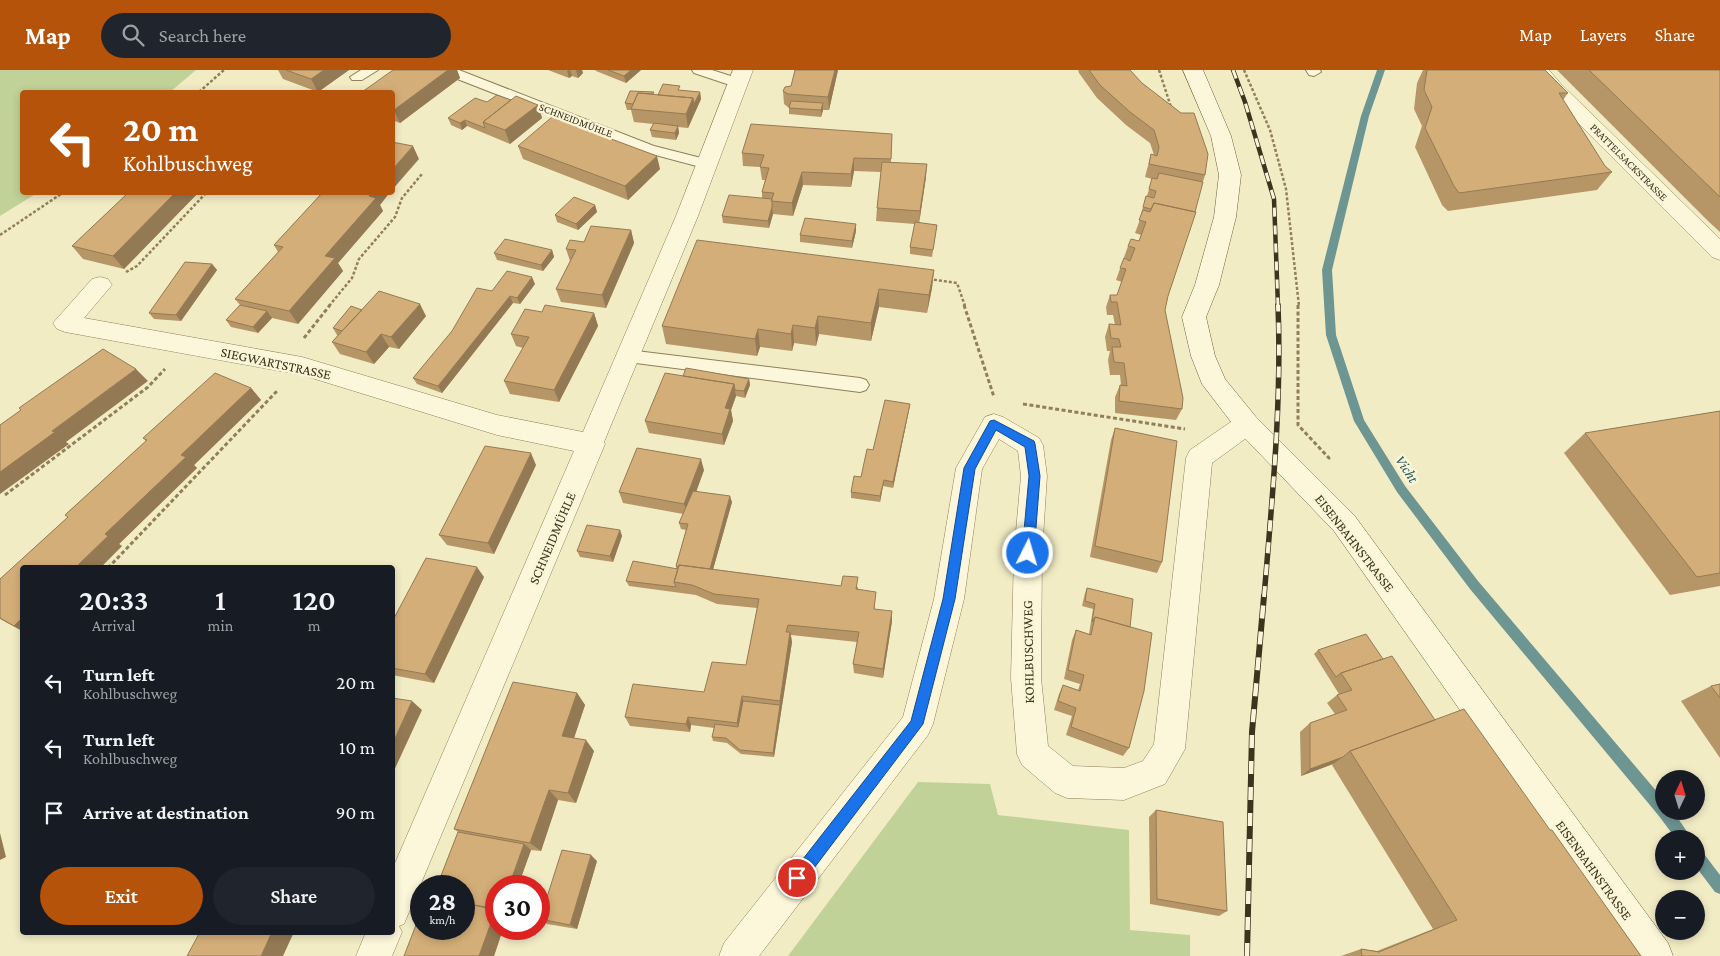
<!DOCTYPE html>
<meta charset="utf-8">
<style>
body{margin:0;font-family:"Crimson Pro",serif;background:#20242c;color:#f1f3f6;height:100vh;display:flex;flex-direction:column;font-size:19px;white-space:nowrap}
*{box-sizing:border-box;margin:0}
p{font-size:16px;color:#9ea1a6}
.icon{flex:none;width:28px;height:28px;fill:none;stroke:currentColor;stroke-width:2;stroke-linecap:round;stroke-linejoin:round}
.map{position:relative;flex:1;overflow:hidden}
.panel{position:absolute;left:20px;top:495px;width:375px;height:370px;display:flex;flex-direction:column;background:#171b24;border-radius:5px;box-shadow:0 2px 8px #0003}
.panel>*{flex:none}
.guide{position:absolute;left:20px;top:20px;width:375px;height:105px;border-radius:5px;box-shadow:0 2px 8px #0003;background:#b45309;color:#fff;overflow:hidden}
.needle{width:32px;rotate:4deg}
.fabs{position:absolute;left:1655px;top:700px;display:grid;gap:10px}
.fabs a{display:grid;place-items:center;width:50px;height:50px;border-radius:50%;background:#171b24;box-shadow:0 2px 8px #0003;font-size:25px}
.speed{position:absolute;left:410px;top:805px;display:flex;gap:10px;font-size:25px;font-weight:700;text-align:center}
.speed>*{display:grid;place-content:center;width:65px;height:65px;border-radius:50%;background:#171b24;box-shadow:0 2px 8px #0003;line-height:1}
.speed small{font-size:12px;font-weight:400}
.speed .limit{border:8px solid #d22;background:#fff;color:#111}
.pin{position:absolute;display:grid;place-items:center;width:42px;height:42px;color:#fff;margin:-21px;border:2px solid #fff;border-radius:50%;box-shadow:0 1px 5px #0007}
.me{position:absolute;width:55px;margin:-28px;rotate:5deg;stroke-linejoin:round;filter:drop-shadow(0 0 4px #0008)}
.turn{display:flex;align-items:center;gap:18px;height:105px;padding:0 20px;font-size:22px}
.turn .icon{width:65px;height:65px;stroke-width:2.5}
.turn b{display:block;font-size:35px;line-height:42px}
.eta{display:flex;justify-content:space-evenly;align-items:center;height:85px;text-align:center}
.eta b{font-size:30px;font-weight:600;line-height:35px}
.action{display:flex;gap:10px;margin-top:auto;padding:10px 20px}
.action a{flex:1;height:58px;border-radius:30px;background:#b45309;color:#fff;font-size:20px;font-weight:600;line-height:58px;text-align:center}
.action a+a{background:#20242c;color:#f1f3f6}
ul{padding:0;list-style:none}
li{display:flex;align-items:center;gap:15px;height:65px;padding:0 20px}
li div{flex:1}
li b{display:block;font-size:19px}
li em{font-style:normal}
header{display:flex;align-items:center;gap:30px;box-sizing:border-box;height:70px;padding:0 25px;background:#b45309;color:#fff}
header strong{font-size:24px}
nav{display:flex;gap:28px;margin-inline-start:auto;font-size:18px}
.search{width:350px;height:45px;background:#20242c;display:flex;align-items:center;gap:12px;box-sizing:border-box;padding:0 18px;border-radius:28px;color:#9ea1a6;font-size:19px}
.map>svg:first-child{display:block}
</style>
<header>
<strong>Map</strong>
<div class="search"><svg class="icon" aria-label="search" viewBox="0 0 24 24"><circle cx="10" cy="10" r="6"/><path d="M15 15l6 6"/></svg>Search here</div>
<nav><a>Map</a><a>Layers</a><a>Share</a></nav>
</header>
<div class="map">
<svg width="1720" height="886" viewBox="0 0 1720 886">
<rect width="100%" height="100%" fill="#f2ecc5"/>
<path fill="#c1d298" d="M0 0H196L170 22H22V122L37 123 0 146Z
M918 712 990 714 998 745 1129 760 1130 860 1190 865V886H788Z"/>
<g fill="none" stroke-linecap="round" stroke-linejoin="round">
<path fill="#6d9592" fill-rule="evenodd" d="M1377 0H1385L1369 46 1332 200 1336 265 1364 350 1405 416 1478 511 1664 730V741H1673L1692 769H1676L1659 746 1470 519 1397 422 1354 351 1326 265 1322 200 1361 46Z
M1696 778 1701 780 1720 805V824L1715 822 1696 797Z"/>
<defs>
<path id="service" d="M361 0H378L362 10H352L350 7Z
M440 0H459L654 76 713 91 715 94 713 97 708 99 644 82 442 3Z
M692 0H712L743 10 745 13 738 17 733 16 694 3Z
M1306 0H1320L1321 2 1314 6 1309 5Z
M628 280 860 308 866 310 869 315 866 320 860 322 628 292 622 290 620 286 622 282Z"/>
<path id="minor" d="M733 0H753L698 146 604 372 605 374 404 854 399 856 402 862 392 886H356L366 862H392V800L574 381 497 365 302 305 65 262 57 259 53 253 92 209 100 207 108 209 112 215 84 248 302 287 497 345 583 362 676 146Z
M1529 0H1549L1561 14 1720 169V190L1712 187 1547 22Z
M994 344 1003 347 1039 368 1043 375 1047 406 1042 483 1041 608 1048 676 1073 696 1124 698 1143 691 1154 674 1186 388 1190 380 1238 347 1247 344 1256 347 1260 354 1256 361 1212 393 1185 679 1165 714 1124 730 1067 728 1055 723 1022 695 1017 684 1011 608 1014 483 1021 406 1018 381 999 369 982 399 964 529 933 654 928 665 759 886H719L724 873 903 647 934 529 956 398 985 347Z"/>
<path id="secondary" d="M1183 0H1203L1231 66 1241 105 1236 147 1219 215 1206 247 1215 286 1225 309 1256 347 1354 445 1668 873 1673 886H1633L1334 461 1238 361 1202 314 1191 286 1182 247 1195 215 1214 147 1219 105 1211 66Z"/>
</defs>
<use href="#service" stroke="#907f59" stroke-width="2"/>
<use href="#minor" stroke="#907f59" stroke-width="1"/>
<use href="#secondary" stroke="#72603c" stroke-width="1"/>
<path stroke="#907f59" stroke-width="2.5" stroke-dasharray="3 2" stroke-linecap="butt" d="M1159 0 1171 37
M1244 0 1270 60 1286 119 1299 236
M199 22 224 0
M0 165 64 122
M126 202 137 196 207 122
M929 209 957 213 965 236
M329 236 352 208 359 189 395 147 402 128 422 104"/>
<path stroke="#907f59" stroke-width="3" stroke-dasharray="4 2.5" stroke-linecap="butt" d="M964 235 994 327
M1298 235V355L1329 388 1327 390
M304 268 330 235
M1023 334 1185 359
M5 425 148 317 165 299
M108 498 277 321"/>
<use href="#service" fill="#fcf7da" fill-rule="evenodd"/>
<use href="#minor" fill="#fcf7da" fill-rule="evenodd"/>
<use href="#secondary" fill="#fcf7da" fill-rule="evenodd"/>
<defs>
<path id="rail-far2" d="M1233 0 1245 32 1274 129 1278 236"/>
<path id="rail-far1" d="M1264 527C1272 431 1282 332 1278 235"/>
<path id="rail" d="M1247 886 1252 662 1264 526"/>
</defs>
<use href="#rail-far2" stroke="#3e331e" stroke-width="4.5"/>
<use href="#rail-far1" stroke="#3e331e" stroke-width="5.5"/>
<use href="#rail" stroke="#3e331e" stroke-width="6"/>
<use href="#rail-far2" stroke="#f9f5d6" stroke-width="3" stroke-dasharray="9" stroke-linecap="butt"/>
<use href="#rail-far1" stroke="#f9f5d6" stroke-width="4" stroke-dasharray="11" stroke-linecap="butt"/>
<use href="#rail" stroke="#f9f5d6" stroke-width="4.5" stroke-dasharray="13" stroke-linecap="butt"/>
</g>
<path fill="#b69667" d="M278 0H349L318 22 283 9Z
M393 0H457L460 8 400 53 392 50Z
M548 0H582L583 3 578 8 572 6 569 8Z
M595 0H641L626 13 596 1Z
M838 0 829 40H823L821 47 789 44V38L784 34 783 21 791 16Z
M1078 0H1130L1205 105 1168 226 1165 240 1182 339 1176 350 1115 343V327L1120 315H1121L1120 305H1110L1108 290 1110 281H1107L1105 267 1109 254 1115 255 1113 245H1107L1106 237 1110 225H1117L1122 212 1116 210 1128 176 1139 171 1141 165 1135 163 1142 144H1141L1146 126 1154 128 1147 126 1152 109 1145 107 1151 84 1154 85 1150 73 1126 55 1097 28 1079 3Z
M1423 0H1545L1568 23 1563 30 1605 96 1612 102 1597 120 1448 141 1442 135 1415 77 1422 56 1414 39 1417 13Z
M1557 0H1720V162L1708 151Z
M681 20 700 22 701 29 688 58 678 57 679 63 676 70 652 67 650 60 653 54 634 52 631 40H627L625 33 654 24 658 25Z
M511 30 538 35 542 48 510 74 467 56 462 60 451 55 448 48 487 32Z
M892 64 891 92 926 107 919 153 937 155 932 187 910 184V177L915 154 876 151 877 138 881 102 854 101 851 117 803 115 793 146 773 144 769 158 723 153 722 146 762 128V122L765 110H762L760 97 743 96 742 83Z
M518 76 660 99 628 130 523 89Z
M129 122H199L124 199 83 189 72 176Z
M323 122H390L380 135 383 141 338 193 343 201 298 254 272 248 258 263 231 257 226 250 240 235 235 229 278 182 274 175Z
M595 135 597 142 578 160 557 152 555 145Z
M631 160 634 173 606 238 561 232 556 219 570 191 566 179 584 172Z
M856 161 852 178 800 172V165Z
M552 180 554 187 543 201 497 190 494 183Z
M212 194 217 200 181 251 154 249 149 243Z
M934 200 932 218 927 243 879 237 871 271 819 264 816 276 794 273 792 281 760 277 757 286 666 274 662 256Z
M535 214 520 234 513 233 442 323 417 314 413 308 492 221Z
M362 240 426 246 399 279 389 277 374 294 340 284 332 272 338 265H337L333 258Z
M542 242 594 243 598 256 559 332 510 324 504 311 523 278 516 276 511 264Z
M749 309 750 315 745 328 736 326 731 340 733 351 724 375 649 363 645 351Z
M251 318 261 330 194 395 197 398 119 474 122 476 100 498H22V561L0 549V509L68 447 65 445 146 371 143 368Z
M910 334 909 340 893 418 883 416 880 432 851 428V422L861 407 873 380Z
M1720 341V516L1670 525 1564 383 1585 363Z
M1115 358 1162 492 1157 503 1090 487 1111 370Z
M536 395 494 484 447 475 439 465Z
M704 400 696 421 732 432 713 499 841 516 858 517V520L875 532V539L892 551 883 608 854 603 853 594 857 572 791 565 792 572 774 687 741 684 727 673 713 671 712 667 714 658 691 655 690 662 630 656 625 647 704 622 746 595 757 538 717 534 696 525 629 516 626 511 676 499V496L686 460 681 459 679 453 683 444 623 433 619 422Z
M620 460 622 466 613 492 580 487 577 481Z
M484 507 434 613 392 605V552Z
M1087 518 1130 557 1129 678 1123 686 1066 665 1072 646 1054 640 1059 624 1063 615 1078 620 1080 614 1064 609 1072 570 1076 560 1089 564 1093 539 1082 536 1085 523Z
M1318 580 1383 589 1435 650 1550 760 1641 886H1341L1361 879 1377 881 1433 859 1332 695 1333 694 1301 706 1300 662 1310 653 1335 644 1327 633 1337 625 1339 624 1314 584Z
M1720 614V688L1681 631 1711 616Z
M577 623 585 635 574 668 594 681 576 733 558 730 541 781 531 780 518 816H496V859H503L494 886 421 859 458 762 454 759Z
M1156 740 1227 841 1219 846 1150 834 1149 747Z
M597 791 577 859 547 854 540 849Z"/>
<path fill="#947a54" d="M324 0H349L318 22 311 9Z
M448 0H457L460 8 400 53 394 40Z
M569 0H570L572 6 569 8 567 1Z
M576 0H582L583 3 578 8Z
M631 0H641L626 13 624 6Z
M835 0H838L829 40 828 27Z
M700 22 701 29 688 58 686 44 693 28Z
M823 33V40L821 47V40Z
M538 35 542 48 510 74 505 60Z
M465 50 467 56 462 60 460 53Z
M678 56 679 63 676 70 675 63Z
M413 76 419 89 392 120V100Z
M657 86 660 99 628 130 625 116Z
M854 88V101L851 117V104Z
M927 94 926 107 919 154 920 141Z
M802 102 803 115 793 146 792 133Z
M176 122H199L124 199 113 186Z
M372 122H390L380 135 383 141 338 193 343 201 298 254 289 241 325 186Z
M595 135 597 142 578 160 576 154Z
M772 137 773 144 769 158 768 151Z
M856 154V161L852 178V171Z
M631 160 634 173 606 238 602 225Z
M552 180 554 187 543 201 541 195Z
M212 194 217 200 181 251 176 245Z
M934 200 932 218 927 243 929 225Z
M532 207 535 214 520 234 517 228Z
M879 219V237L871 271V253Z
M510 226 513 233 442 323 438 316Z
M420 234 426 246 399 279 391 267Z
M267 241 272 248 258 263 253 257Z
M594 243 598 256 559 332 554 320Z
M818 246 819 264 816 276 815 258Z
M793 255 794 273 792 281 791 264Z
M758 259 760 277 757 286 755 269Z
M381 264 389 277 374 294 366 282Z
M136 299 148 311 66 372 69 374 0 424V402L52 361Z
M749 309 750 315 745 328 744 321Z
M734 314 736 326 731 340 733 351 724 375 722 364 725 338Z
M251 318 261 330 194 395 197 398 119 474 122 476 100 498H75L105 464 181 385Z
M910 334 909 340 893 418V412Z
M531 383 536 395 494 484 488 473Z
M701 389 704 400 688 445 684 434Z
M884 410 883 416 880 432V426Z
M730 426 732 432 711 507 709 501Z
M620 460 622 466 613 492 610 486Z
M477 497 484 507 434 613 425 604Z
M892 541V551L883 608V599Z
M22 548V561L14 556Z
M790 562 792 572 774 687 773 683 780 635V631Z
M577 623 585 635 571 677 562 666Z
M742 626 744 635 739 661 737 653Z
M412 631 422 640 392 705V675Z
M688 647 691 655 690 662 686 654Z
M586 670 594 681 576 733 568 723Z
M1343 687 1333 694 1301 706 1310 699Z
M549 720 558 730 541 781 530 773Z
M0 763 6 787 0 790Z
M524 774 531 780 518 816H509Z
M591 785 597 791 577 859 570 855Z
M496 839V859H503L494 886H479Z
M272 862H294L283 886H261Z"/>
<path fill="#d4ae78" stroke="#947a54" d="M286 0H324L311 9Z
M393 0H448L394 40H392V22H362Z
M608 0H631L624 6Z
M795 0H835L828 27 788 24 783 21 785 17 791 16Z
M1089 0H1130L1142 13 1181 43H1194L1208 84 1205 105 1149 94 1151 84 1157 86 1159 77 1154 60 1130 42 1100 15Z
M1427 0H1545L1568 23H1559L1605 96 1612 102 1459 123 1454 116 1425 58 1432 37 1424 20Z
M1589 0H1720V127Z
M663 14 680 16 678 20 700 22 694 34 693 28 658 25Z
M630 21 654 22 653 24 638 23 633 34 625 33Z
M638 23 693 28 686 44 631 39Z
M497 25 511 30 483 52 485 58 465 50 460 53 448 48 475 28 487 32Z
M516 26 538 35 505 60 483 52Z
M791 31 823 33 821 40 789 38Z
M552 47 657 86 625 116 518 76Z
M654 53 678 56 675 63 650 60Z
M751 54 892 64 891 89 854 88 851 104 802 102 792 133 771 131 774 123 762 122 769 98 760 97 764 85 742 83Z
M392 72 413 76 392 100Z
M882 92 927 94 920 141 877 138Z
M1159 103 1203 112 1195 142 1154 133 1151 139 1143 137 1146 126 1154 128 1156 121 1149 119 1152 108 1157 109Z
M129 122H176L113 186 72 176Z
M323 122H372L369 126 376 128 325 186 335 188 289 241 235 229 283 177 274 175Z
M729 125 772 129V137L768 151 722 146Z
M574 127 595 135 576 154 555 145Z
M1154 133 1196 142 1168 226 1165 240 1183 328 1182 339 1119 331 1120 315 1127 316 1124 293 1114 292 1112 277H1121L1119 269 1111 268 1109 254 1121 255 1117 232H1111L1110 225H1117L1126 199 1120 198 1124 188 1130 191 1135 178 1128 176 1131 169 1139 171 1146 152 1139 150 1143 140 1150 142Z
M805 148 856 154 852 171 800 165Z
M915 152 937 155 933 180 910 177Z
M591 156 631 160 602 225 556 219 576 180 566 179 570 170 584 172Z
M505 169 552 180 541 195 494 183Z
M697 170 934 200 929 225 879 219 871 253 818 246 815 258 793 255 791 264 758 259 755 269 662 256Z
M185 192 212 194 176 245 149 243Z
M507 201 532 207 517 228 510 226 438 316 413 308 452 261 477 218 492 221Z
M379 221 420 234 391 267 381 264 366 282 332 272Z
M240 235 267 241 253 257 226 250Z
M545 235 594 243 554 320 504 311 529 267 511 264 525 239 542 242Z
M351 236 362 240 342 261 333 258Z
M103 279 136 299 52 361 55 362 0 402V355L21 340 19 338Z
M686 298 749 309 744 321 735 320 734 314 683 306Z
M215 303 251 318 181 385 186 387 105 464 108 466 75 498H22V548L14 556 0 548V509L68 447 65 445 147 370 143 368Z
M665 303 734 314 725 338 730 339 722 364 645 351Z
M885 330 910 334 893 412 884 410 880 426 851 422 854 406 861 407 867 379 873 380Z
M1720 341V503L1697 507 1585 363Z
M1115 358 1177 371 1162 492 1095 476Z
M485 376 531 383 488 473 439 465Z
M637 378 701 389 684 434 619 422Z
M693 421 730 426 710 499 679 495V497L676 496 688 454 679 453Z
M587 455 620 460 610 486 577 481Z
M426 488 477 497 425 604 392 598V552Z
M633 491 678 499 674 512 676 517 626 511Z
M679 495 841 516 843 506 858 507 856 519 876 522 874 539 892 541 883 599 853 594 859 562 788 555 786 562H790L780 631 742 626 737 653 688 647 686 654 625 647 633 614 704 622 712 592 746 595 759 529 714 524 692 515 674 512Z
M1087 518 1133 529 1130 557 1095 547 1092 552 1095 534 1085 531Z
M1095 547 1152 563 1144 621 1129 678 1071 657 1076 638 1058 631 1063 615 1080 621 1084 605 1068 600 1076 560 1091 565Z
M1366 564 1383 589 1341 603 1336 607 1318 580Z
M1392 586 1435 650 1350 681 1343 687 1310 699V653L1347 640 1337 625 1352 620 1341 603Z
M513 612 577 623 562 666 586 670 568 723 549 720 530 773 454 759Z
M1720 614V628L1711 616Z
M392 628 412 631 392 675Z
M743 631 780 635 773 683 740 680 726 668 712 667 715 654 738 657Z
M1464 639 1550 760H1552L1641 886H1362L1361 879 1379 882 1457 850 1350 681Z
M1156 740 1223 752 1227 841 1157 829Z
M458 762 524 774 509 816H496V840L464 833V816H437Z
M562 780 591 785 570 855 540 849Z
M464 833 496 839 479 886H404L421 842V859H464Z
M200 862H272L261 886H187Z"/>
<path fill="#1a73e8" stroke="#114b97" d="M994 350 1034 371 1035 374 1040 406 1034 483 1032 487H1024L1022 483 1029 406 1025 377 996 360 975 399 955 529 923 654 802 814 797 816 792 814 790 808 792 803 911 651 943 529 964 398 990 351Z"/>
<g text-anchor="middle" stroke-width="5" stroke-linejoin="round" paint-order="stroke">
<g font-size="11" fill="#3e331e" stroke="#f9f5d6">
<text transform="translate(576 50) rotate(21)" y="4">SCHNEIDMÜHLE</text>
<text transform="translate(1629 92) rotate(45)" y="4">PRATTELSACKSTRASSE</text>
</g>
<g font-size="14" fill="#3e331e" stroke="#f9f5d6">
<text transform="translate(276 293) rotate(12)" y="5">SIEGWARTSTRASSE</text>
<text transform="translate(552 468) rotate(-67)" y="5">SCHNEIDMÜHLE</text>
<text transform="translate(1355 473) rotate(52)" y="5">EISENBAHNSTRASSE</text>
<text transform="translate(1028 582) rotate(-91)" y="5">KOHLBUSCHWEG</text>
<text transform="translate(1594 800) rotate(54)" y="5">EISENBAHNSTRASSE</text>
</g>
<g font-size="15" font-style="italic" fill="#2c5a5f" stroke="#f9f5d6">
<text transform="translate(1407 399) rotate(57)" y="5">Vicht</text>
</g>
</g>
</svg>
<div class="fabs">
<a><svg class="needle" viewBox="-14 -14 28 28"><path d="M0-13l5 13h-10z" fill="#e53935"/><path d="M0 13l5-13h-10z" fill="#9ea1a6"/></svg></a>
<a>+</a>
<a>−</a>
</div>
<div class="speed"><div>28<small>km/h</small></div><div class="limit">30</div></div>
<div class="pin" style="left:797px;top:808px;background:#d93025"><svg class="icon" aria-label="arrive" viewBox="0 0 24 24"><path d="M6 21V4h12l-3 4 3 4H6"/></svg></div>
<svg class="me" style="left:1028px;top:483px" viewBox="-20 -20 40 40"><circle r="17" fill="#1a73e8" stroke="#fff" stroke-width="3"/><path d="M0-11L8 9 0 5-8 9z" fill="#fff"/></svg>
<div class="guide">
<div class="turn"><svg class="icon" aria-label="left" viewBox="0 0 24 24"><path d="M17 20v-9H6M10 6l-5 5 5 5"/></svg><div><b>20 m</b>Kohlbuschweg</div></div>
</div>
<section class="panel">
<div class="eta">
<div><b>20:33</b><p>Arrival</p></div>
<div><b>1</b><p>min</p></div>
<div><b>120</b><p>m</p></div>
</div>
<ul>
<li><svg class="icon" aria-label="left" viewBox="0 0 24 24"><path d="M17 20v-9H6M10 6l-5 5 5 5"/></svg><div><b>Turn left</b><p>Kohlbuschweg</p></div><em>20 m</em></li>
<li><svg class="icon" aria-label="left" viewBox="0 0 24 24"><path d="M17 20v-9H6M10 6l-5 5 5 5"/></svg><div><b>Turn left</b><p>Kohlbuschweg</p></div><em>10 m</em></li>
<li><svg class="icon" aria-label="arrive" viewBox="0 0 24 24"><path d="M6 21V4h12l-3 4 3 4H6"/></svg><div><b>Arrive at destination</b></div><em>90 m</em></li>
</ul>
<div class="action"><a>Exit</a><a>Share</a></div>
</section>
</div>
